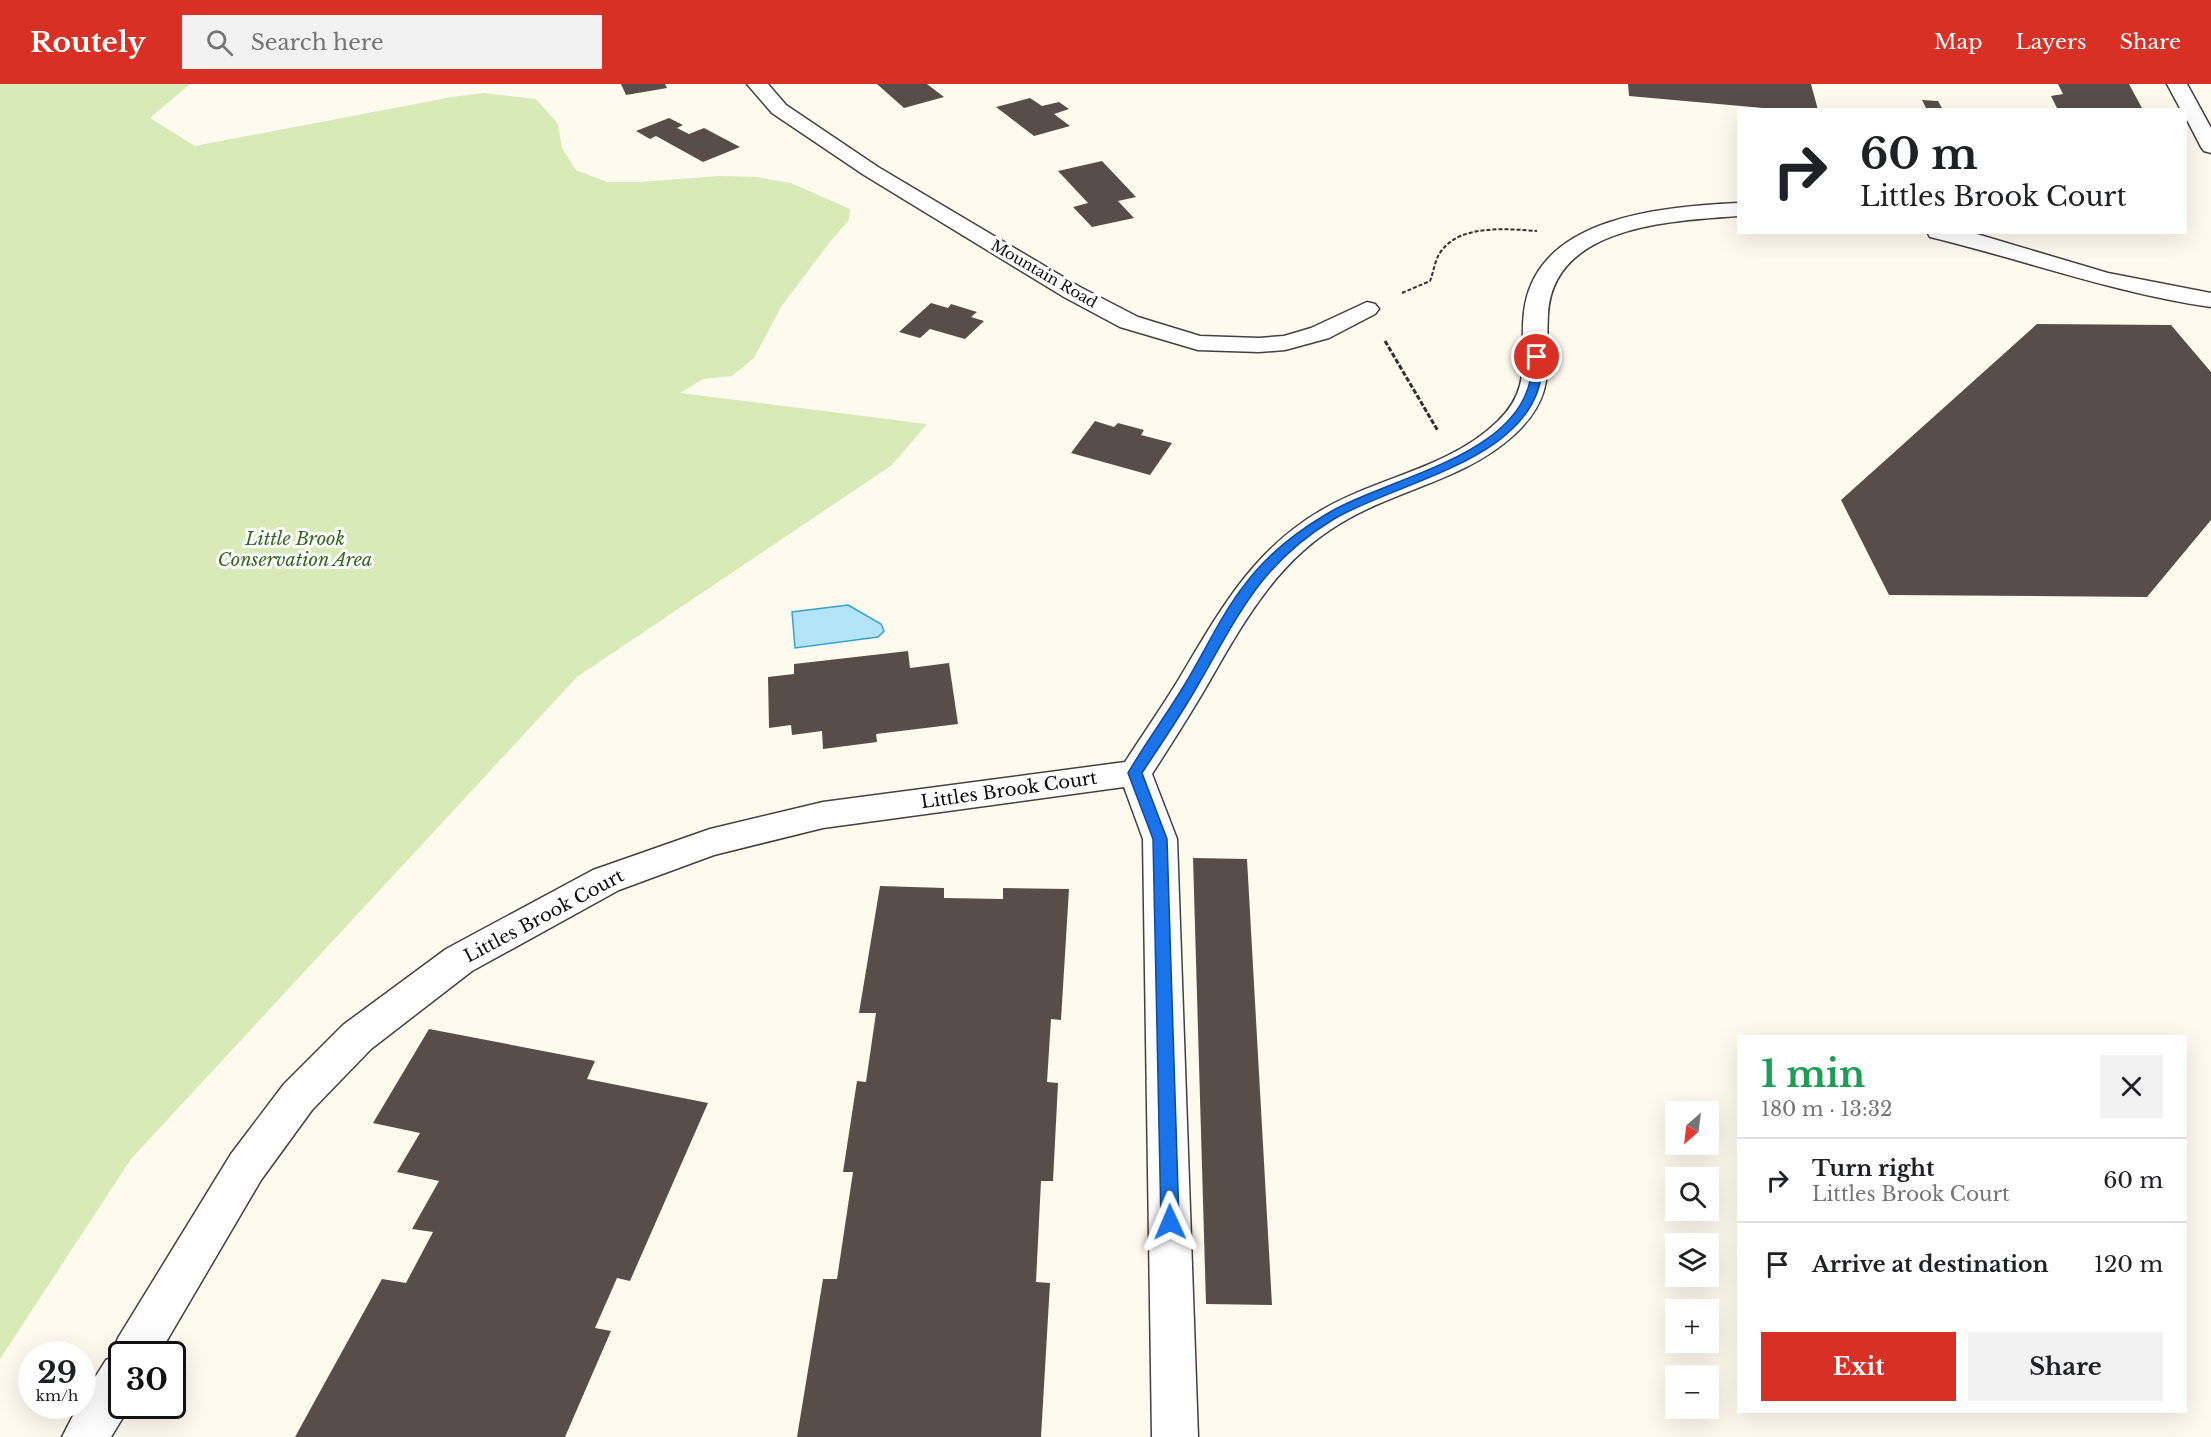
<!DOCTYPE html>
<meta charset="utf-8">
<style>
body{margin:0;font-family:"Libre Baskerville",serif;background:#f2f2f2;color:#202124;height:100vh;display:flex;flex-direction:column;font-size:22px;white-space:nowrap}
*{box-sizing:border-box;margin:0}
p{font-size:20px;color:#757577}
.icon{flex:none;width:33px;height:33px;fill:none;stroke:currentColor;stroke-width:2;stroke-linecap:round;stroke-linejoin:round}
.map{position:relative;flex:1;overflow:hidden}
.panel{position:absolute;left:1737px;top:951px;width:450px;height:378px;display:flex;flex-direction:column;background:#fff;border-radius:0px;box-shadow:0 6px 24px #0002}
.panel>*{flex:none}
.top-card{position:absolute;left:1737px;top:24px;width:450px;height:126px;border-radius:0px;box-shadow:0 6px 24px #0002;background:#fff;color:#202124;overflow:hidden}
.needle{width:39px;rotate:208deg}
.fabs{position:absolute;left:1665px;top:1017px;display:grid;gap:12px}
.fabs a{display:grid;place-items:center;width:54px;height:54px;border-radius:0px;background:#fff;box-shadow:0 6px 24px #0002;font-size:30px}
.speed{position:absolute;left:18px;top:1257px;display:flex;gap:12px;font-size:30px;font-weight:700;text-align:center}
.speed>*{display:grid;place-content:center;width:78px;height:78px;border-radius:50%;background:#fff;box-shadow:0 6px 24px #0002;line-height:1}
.speed small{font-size:15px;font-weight:400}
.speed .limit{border:3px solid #111;border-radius:9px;background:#fff;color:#111}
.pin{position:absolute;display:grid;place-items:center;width:51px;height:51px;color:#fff;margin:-26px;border:3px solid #fff;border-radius:50%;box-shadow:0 2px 6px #0007}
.me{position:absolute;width:66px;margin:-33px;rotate:359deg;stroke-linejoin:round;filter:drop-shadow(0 0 4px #0008)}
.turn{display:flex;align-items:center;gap:21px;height:126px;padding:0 24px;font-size:27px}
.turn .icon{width:78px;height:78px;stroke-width:2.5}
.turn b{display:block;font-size:42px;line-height:51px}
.round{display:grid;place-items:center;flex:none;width:63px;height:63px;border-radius:0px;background:#f2f2f2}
.head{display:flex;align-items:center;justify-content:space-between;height:102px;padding:0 24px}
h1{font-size:36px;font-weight:700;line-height:45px;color:#1e9e55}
.button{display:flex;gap:12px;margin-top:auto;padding:12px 24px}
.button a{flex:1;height:69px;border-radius:0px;background:#d93025;color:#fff;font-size:24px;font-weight:700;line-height:69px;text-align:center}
.button a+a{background:#f2f2f2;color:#202124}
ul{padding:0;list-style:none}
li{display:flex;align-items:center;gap:18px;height:84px;padding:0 24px;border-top:2px solid #e0e0e0}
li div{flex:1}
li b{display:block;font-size:22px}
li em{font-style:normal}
header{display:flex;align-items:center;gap:36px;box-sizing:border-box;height:84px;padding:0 30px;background:#d93025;color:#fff}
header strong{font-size:28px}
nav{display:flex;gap:33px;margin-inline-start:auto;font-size:21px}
.search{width:420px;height:54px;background:#f2f2f2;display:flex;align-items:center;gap:15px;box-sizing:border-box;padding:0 21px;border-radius:0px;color:#757577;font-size:22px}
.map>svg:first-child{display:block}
</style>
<header>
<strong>Routely</strong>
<div class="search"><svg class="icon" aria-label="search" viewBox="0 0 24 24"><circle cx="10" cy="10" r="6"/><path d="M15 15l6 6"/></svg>Search here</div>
<nav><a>Map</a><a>Layers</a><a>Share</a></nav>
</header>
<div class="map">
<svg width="2211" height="1353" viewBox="0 0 2211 1353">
<rect width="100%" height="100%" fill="#fffaee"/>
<path fill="#d7eab8" d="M0 0H190L150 34 195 62 452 13 483 9 536 15 558 40 562 64 576 86 607 98H639L720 92 757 93 791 99 850 125 849 136 829 159 781 223 754 274 732 292 703 295 680 309 927 340 892 381 577 593 131 1075 0 1275Z"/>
<path fill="#b3e4f7" stroke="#38a2cf" stroke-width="1.5" d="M848 521 881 540 884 547 878 553 795 564 792 528Z"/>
<path fill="#574e4a" d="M621 0H665L667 4 626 11Z
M877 0H927L944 13 904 24Z
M1628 0H1811L1818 26H1786L1629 12Z
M2058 0H2129L2143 26H2058L2051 12 2063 10Z
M1030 14 1042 22 1059 18 1069 25 1054 30 1070 42 1034 52 996 23Z
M1922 16 1938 17 1943 26H1927Z
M669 34 683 41 677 44 689 50 704 44 740 63 703 78 656 52 650 55 636 47Z
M1102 77 1136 113 1118 117 1134 134 1092 143 1073 123 1088 119 1058 87Z
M931 219 948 224 951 220 977 228 971 233 984 237 965 255 930 245 920 254 899 248Z
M2037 240 2171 241 2211 288V436L2147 513 1889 511 1841 416Z
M1095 337 1114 343 1118 339 1144 346 1141 351 1172 359 1150 391 1071 369Z
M908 567 910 584 949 579 958 640 876 650 877 658 823 665 822 647 792 651 791 641 769 644 768 593 794 590V580Z
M1193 774 1247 775 1272 1221 1206 1220Z
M880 802 944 804V814L1003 815V804L1069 805 1061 936 1051 935 1047 998 1058 999 1053 1097H1041L1036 1198 1050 1199 1041 1353H797L823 1195H837L853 1088H843L857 997 866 998 876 929H859Z
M429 945 595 977 587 995 708 1019 630 1197 617 1194 595 1244 611 1247 565 1353H295L382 1195 406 1199 433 1148 412 1145 439 1097 397 1088 420 1049 373 1039Z"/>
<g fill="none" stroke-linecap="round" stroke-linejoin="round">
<defs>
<path id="minor" d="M747 0H768L786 21 878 83 1080 203 1138 233 1200 252 1259 254 1284 252 1311 244 1367 218 1375 220 1379 225 1375 230 1329 254 1285 266 1259 268 1198 266 1120 243 1064 213 864 91 772 29Z
M2167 0H2187L2211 44V69L2204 67 2201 63 2186 34V26H2181Z
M1738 119V132C1672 137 1553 141 1548 230 1545 282 1558 310 1514 351 1465 396 1397 405 1341 439 1275 478 1242 541 1205 605 1188 634 1170 662 1152 690L1177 755 1198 1353H1152L1143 755 1124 703 823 744 714 771 619 806 472 887 371 965 312 1026 261 1096 159 1270H122V1322H130L111 1353H62L78 1322H82V1314L106 1276 113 1273 112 1270 118 1254 231 1070 284 1000 343 941 446 865 593 786 710 745 823 718 1125 678C1143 650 1162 623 1179 595 1219 528 1251 468 1320 427 1377 393 1448 385 1497 338 1534 303 1519 272 1524 228 1535 132 1663 123 1738 119Z
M1927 148H1970L2108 189 2211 209V223C2114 209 2025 176 1930 153Z"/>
</defs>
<use href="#minor" stroke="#414141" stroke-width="3"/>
<path stroke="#303030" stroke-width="2" stroke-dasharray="4 2" stroke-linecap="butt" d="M1402 209 1430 197C1434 187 1435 174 1442 166 1462 140 1508 145 1537 147"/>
<path stroke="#303030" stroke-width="3" stroke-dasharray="5 2" stroke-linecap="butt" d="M1385 257 1438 347"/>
<use href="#minor" fill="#fff" fill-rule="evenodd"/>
</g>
<path fill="#1a73e8" stroke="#114b97" stroke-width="1.5" d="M1537 270 1542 273C1549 373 1400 396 1334 435 1261 479 1239 530 1198 601 1181 631 1161 660 1142 689L1167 755 1179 1138 1176 1144 1170 1146 1164 1144 1161 1138 1153 755 1128 689C1146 658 1167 630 1185 600 1205 567 1222 529 1246 499 1267 471 1295 449 1325 431 1389 391 1538 371 1532 273Z"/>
<g text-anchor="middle" stroke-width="6" stroke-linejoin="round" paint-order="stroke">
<g font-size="15" fill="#0e0e0e" stroke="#fff">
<text transform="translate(1044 190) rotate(30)" y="5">Mountain Road</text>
</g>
<g font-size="18" font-style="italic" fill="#34671d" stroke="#fff">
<text x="295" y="461">Little Brook<tspan x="295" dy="21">Conservation Area</tspan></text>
</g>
<g font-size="18" fill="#0e0e0e" stroke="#fff">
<text transform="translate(1009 706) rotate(-8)" y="6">Littles Brook Court</text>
<text transform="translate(544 832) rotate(-28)" y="6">Littles Brook Court</text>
</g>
</g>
</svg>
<div class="fabs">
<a><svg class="needle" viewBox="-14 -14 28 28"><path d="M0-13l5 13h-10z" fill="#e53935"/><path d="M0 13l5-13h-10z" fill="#757577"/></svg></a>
<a><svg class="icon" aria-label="search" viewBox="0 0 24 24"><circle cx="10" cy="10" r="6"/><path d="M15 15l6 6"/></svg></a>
<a><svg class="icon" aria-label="layers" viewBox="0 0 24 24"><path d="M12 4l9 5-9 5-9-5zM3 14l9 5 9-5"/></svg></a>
<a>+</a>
<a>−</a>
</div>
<div class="speed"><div>29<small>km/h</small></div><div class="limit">30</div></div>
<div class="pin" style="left:1537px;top:273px;background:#d93025"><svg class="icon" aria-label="arrive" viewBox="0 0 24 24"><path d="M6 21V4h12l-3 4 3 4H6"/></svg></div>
<svg class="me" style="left:1170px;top:1138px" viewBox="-20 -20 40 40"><path d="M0-17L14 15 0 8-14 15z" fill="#1a73e8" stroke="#fff" stroke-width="4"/></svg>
<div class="top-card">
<div class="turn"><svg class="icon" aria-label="right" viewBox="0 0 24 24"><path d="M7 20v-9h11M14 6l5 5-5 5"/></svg><div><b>60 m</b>Littles Brook Court</div></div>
</div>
<section class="panel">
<div class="head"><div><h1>1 min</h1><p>180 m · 13:32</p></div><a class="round"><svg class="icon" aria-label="close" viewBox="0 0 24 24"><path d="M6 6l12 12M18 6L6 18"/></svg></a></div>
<ul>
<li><svg class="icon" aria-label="right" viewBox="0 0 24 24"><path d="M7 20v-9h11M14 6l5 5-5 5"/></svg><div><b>Turn right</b><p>Littles Brook Court</p></div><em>60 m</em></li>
<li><svg class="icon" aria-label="arrive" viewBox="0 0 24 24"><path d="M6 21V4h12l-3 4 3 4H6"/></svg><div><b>Arrive at destination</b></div><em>120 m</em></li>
</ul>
<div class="button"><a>Exit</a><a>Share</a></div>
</section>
</div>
